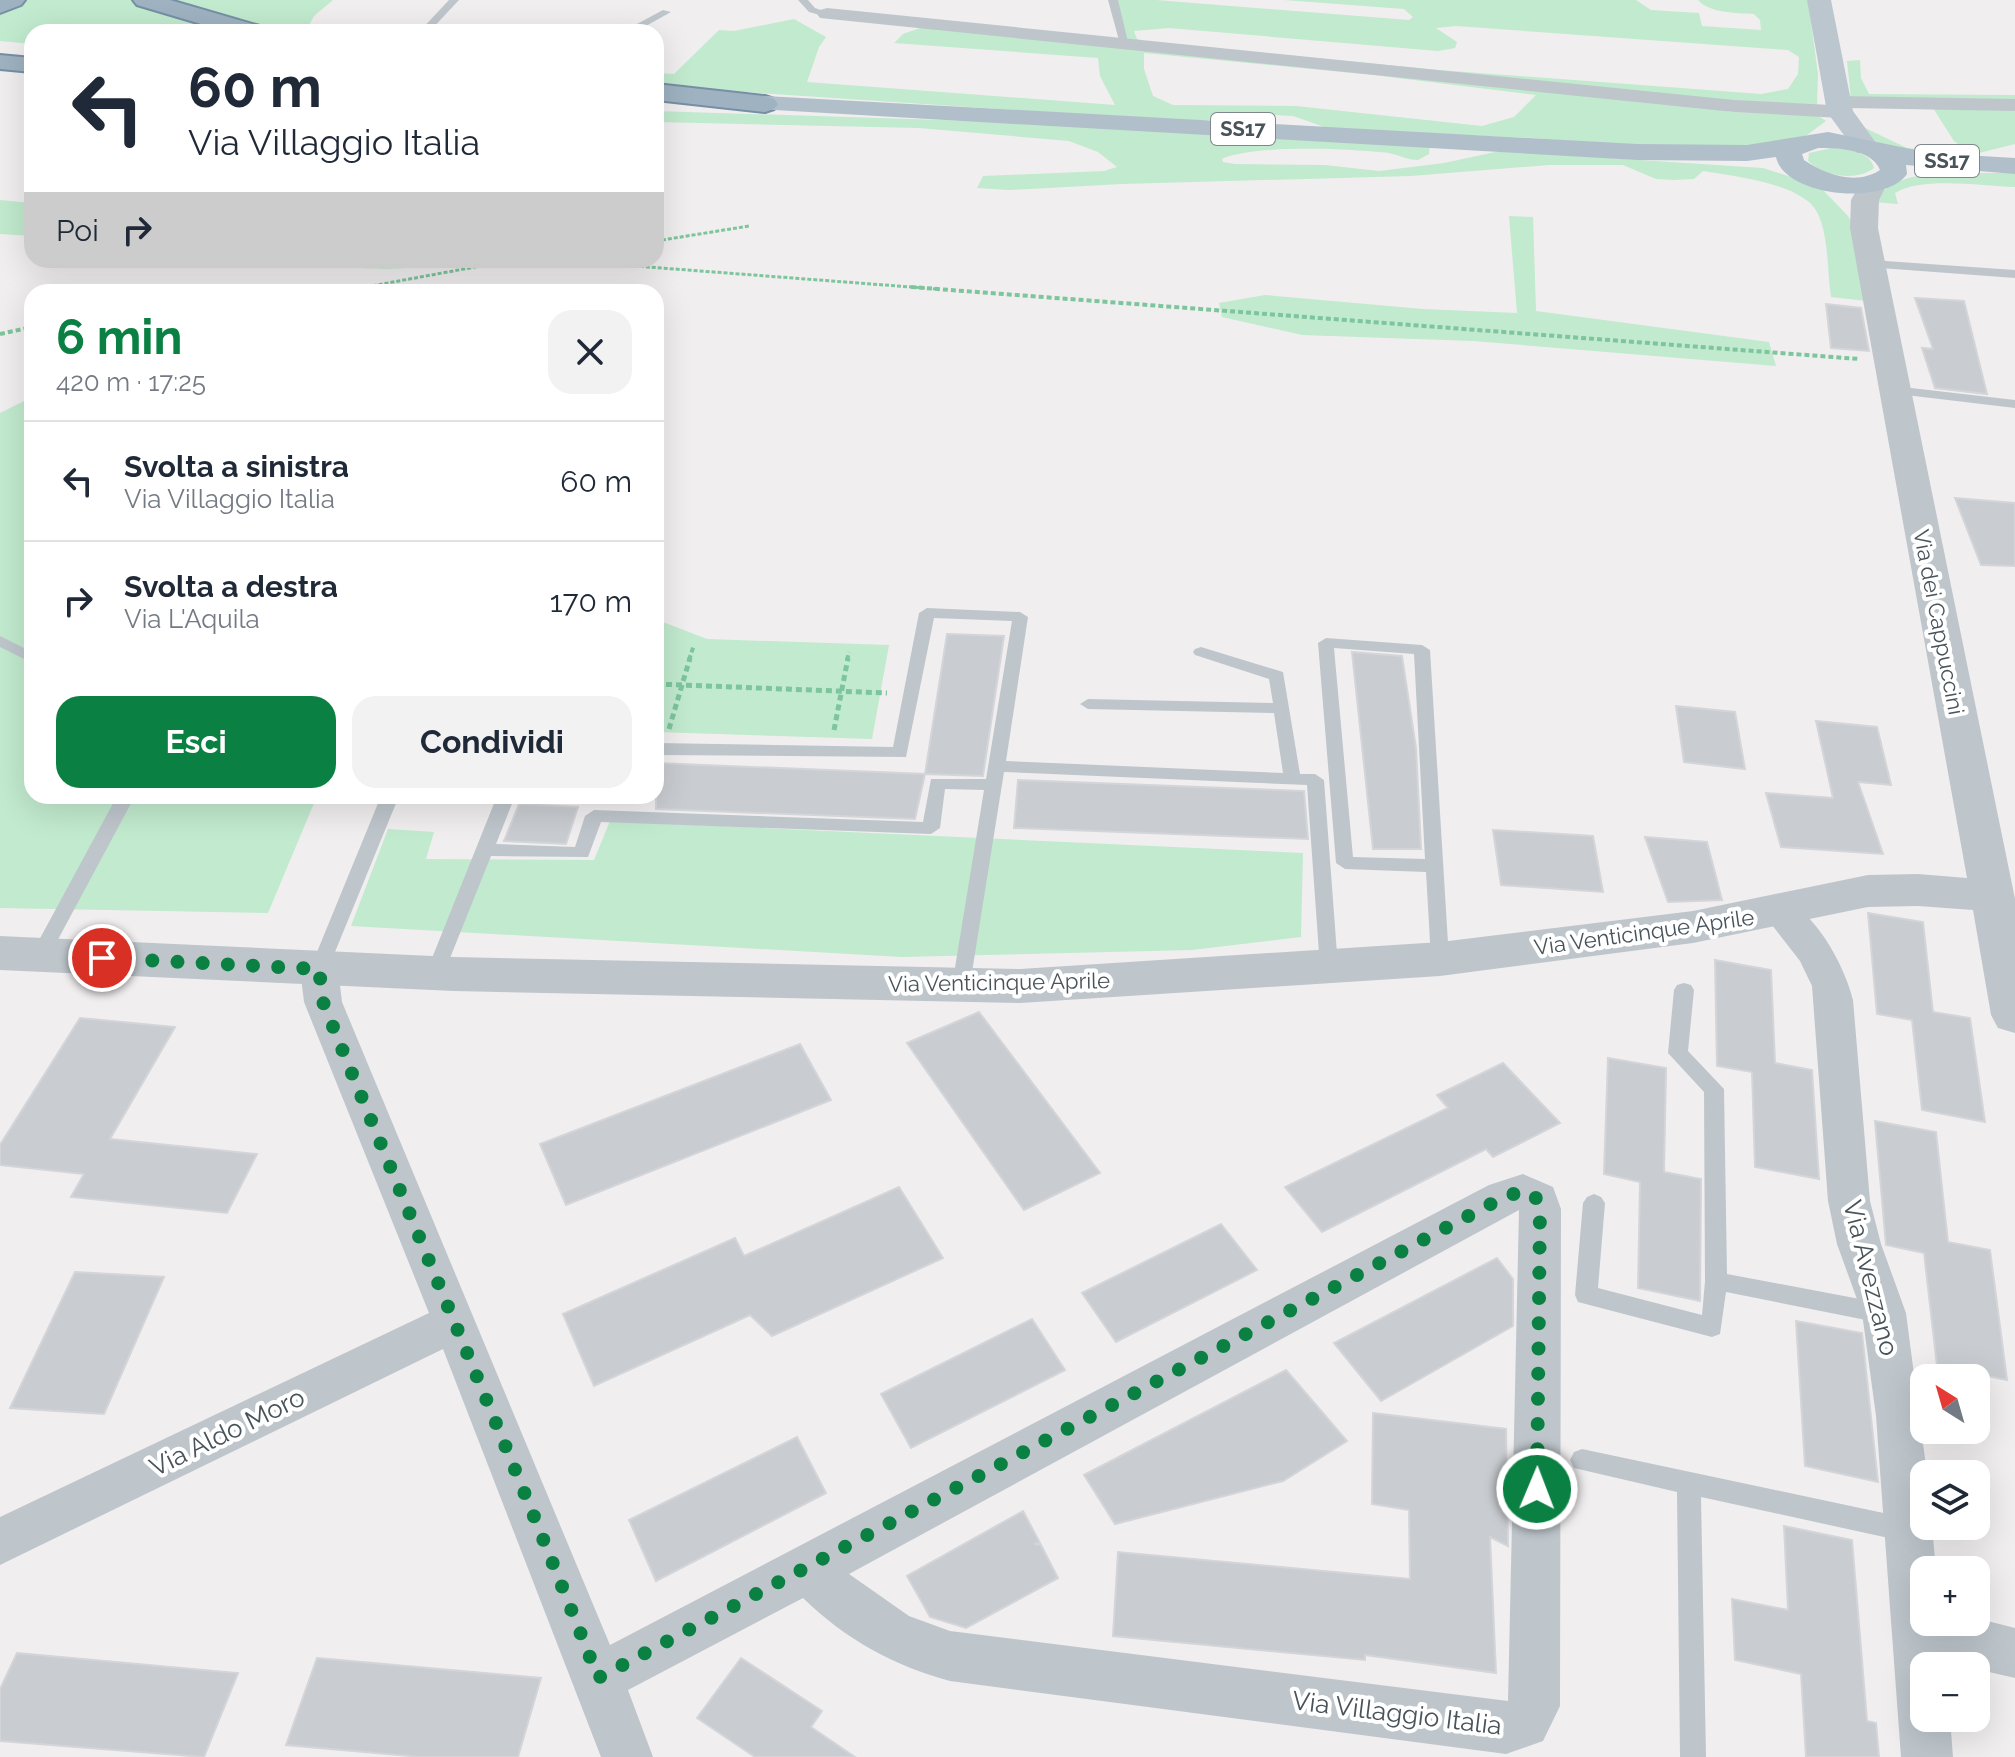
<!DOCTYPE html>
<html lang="it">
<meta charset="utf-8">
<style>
body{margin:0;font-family:Raleway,sans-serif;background:#f2f2f3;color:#1f2937;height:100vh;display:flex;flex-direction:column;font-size:30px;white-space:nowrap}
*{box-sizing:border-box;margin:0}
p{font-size:26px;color:#747a83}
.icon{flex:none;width:44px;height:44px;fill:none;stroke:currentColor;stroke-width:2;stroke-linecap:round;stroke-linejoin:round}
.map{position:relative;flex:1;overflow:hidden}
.drawer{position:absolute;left:24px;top:284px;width:640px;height:520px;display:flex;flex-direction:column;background:#fff;border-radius:24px;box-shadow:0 8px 32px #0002}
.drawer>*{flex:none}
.guide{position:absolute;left:24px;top:24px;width:640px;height:244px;border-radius:24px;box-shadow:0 8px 32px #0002;background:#fff;color:#1f2937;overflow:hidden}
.needle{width:52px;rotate:323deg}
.tools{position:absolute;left:1910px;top:1364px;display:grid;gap:16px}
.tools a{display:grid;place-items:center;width:80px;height:80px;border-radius:16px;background:#fff;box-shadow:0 8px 32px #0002;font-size:40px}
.pin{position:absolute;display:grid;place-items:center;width:68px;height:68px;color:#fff;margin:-34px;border:4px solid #fff;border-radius:50%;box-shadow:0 2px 8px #0007}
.me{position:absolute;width:88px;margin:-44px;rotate:1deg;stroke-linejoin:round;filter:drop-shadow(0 0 6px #0008)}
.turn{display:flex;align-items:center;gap:28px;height:168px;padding:0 32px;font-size:36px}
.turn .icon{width:104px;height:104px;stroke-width:2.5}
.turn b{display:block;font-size:56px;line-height:68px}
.then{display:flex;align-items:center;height:76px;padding:0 32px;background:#0003;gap:16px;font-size:30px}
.round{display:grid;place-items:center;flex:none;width:84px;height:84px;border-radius:24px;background:#f2f2f3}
.summary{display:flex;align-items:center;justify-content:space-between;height:136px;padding:0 32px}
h1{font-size:48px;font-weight:700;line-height:60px;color:#0b8043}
.button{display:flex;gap:16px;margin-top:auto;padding:16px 32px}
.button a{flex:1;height:92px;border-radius:24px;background:#0b8043;color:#fff;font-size:32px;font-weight:700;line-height:92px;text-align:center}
.button a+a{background:#f2f2f3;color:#1f2937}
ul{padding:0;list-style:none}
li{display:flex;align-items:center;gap:24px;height:120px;padding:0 32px;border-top:2px solid #e0e1e3}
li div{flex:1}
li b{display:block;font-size:30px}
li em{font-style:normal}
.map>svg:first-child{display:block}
</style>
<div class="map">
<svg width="2015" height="1757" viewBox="0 0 2015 1757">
<rect width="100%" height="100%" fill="#f1eeef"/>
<path fill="#c1eace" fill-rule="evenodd" d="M20 0H137L242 32H32V44L0 41V9Z
M164 0H333L314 16 308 27 309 32C259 32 212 15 164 0Z
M1117 0H1156L1409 20 1413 17 1404 9 1284 0H1636L1651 10 1699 13 1702 26 1761 30 1760 20 1754 14C1736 13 1709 13 1698 0H1808L1818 74 1817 105 1809 108 1141 42 1126 38ZM1456 26 1788 50 1799 57 1798 74 1788 89 1761 94 1439 70 1143 41 1137 39 1134 31 1169 28 1438 51 1455 48 1457 42 1436 28Z
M794 19 826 37 819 47 807 82 1115 105 1100 76 1098 58 894 43 903 34 923 27 1721 109 1730 112 1816 114 1826 121 1807 135 1774 145 1691 150 1533 138 1330 129 1293 116 1232 113 1205 121 1117 117 656 86V73L674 74 719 30 734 31ZM1144 53 1373 75 1536 95 1514 117 1482 126 1296 106 1173 105 1153 96 1144 69Z
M1860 60 1861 78 1869 94 2015 95V101L1851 99 1847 61Z
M1931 105 2015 106V144L1975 154 1973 158C1936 157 1896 156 1864 136L1863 127 1907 148 1969 152 1954 141Z
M656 111 973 121 1430 145 1429 154 1418 160C1407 160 1399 155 1389 153 1351 149 1255 144 1222 159L1223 162 1235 164 1325 165 1379 171 1444 163 1500 151 1763 168 1819 186 1848 216 1855 229 1867 301 1831 297C1827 271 1829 235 1817 212 1802 183 1732 176 1703 171L1694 179 1674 180 1656 179 1623 165H1549L1411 176 1122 184 1009 190 977 188 983 176 1104 171 1117 167 1098 152 1069 141 919 128 656 122Z
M1832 148C1848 149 1870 151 1874 168 1856 182 1824 176 1808 161L1809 153Z
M1942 173H2015V187C1983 186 1922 176 1895 193L1898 204 1873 202C1888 179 1916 175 1942 173Z
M0 200 32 203V236L0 234Z
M1509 216 1533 217 1536 311 1769 342 1776 366 1473 341 1302 335 1222 317 1219 303 1265 295 1423 309 1517 313Z
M288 260H444C407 276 330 266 288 260Z
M32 397V796H317L268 913 0 908V413Z
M663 622 707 639 889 645 872 739 656 732V646Z
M610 821 1303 853 1301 937 1192 950 902 957 351 926 388 829 434 832 426 859 594 860Z"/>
<path fill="#c9ccd0" stroke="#d3d5d9" stroke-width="2" d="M1915 298 1964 301 1987 394 1935 388 1922 348 1933 349Z
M1826 304 1861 308 1869 351 1831 348Z
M1955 498 2015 503V566L1981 565Z
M947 634 1004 636 983 776 925 774Z
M1352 652 1402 656 1416 748 1421 849H1373Z
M1676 706 1735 712 1745 769 1684 762Z
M1816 721 1877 727 1891 785 1858 782 1883 854 1781 847 1766 793 1833 798Z
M656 763 925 774 915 819 656 809Z
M1018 780 1304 791 1308 839 1014 828Z
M519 804 578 807 566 844 504 841Z
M1493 830 1593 836 1603 892 1501 885Z
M1645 837 1707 842 1722 900 1668 902Z
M1868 913 1923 922 1933 1012 1970 1018 1985 1122 1922 1110 1912 1020 1877 1014Z
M1715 960 1771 970 1775 1063 1812 1070 1819 1179 1755 1167 1752 1072 1717 1066Z
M979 1012 1100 1173 1024 1210 907 1043Z
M80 1018 175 1027 110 1139 257 1154 227 1213 71 1197 84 1174 0 1165V1145Z
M800 1044 831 1100 566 1205 540 1144Z
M1608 1058 1666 1068 1664 1172 1701 1179 1700 1301 1638 1288 1640 1182 1604 1174Z
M1503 1063 1560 1123 1493 1157 1486 1149 1322 1232 1285 1187 1448 1108 1437 1095Z
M1875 1121 1936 1132 1948 1242 1990 1250 2007 1380 1937 1366 1924 1253 1886 1245Z
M899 1187 943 1258 772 1336 750 1315 594 1386 563 1314 735 1238 744 1256Z
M1221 1224 1257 1270 1116 1342 1082 1293Z
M1497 1258 1513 1279V1326L1381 1401 1334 1343Z
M75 1272 164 1277 104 1414 10 1408Z
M1032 1319 1065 1370 911 1448 881 1394Z
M1796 1321 1862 1333 1878 1482 1805 1466Z
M1286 1370 1347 1441 1283 1481 1115 1524 1084 1475Z
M1373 1413 1506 1429 1508 1546 1490 1537 1496 1673 1365 1655V1660L1113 1636 1118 1552 1410 1579 1409 1510 1372 1504Z
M797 1437 826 1493 656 1581 629 1520Z
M1023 1511 1040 1543 1034 1544 1041 1545 1058 1578 966 1628 930 1617 907 1576Z
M1784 1526 1852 1540 1867 1721 1876 1723 1879 1757H1806L1801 1674 1735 1660 1732 1599 1788 1610Z
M17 1653 238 1673 204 1757 0 1741V1689Z
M317 1658 541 1678 518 1757H421L286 1745Z
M741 1658 822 1711 811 1727 855 1757H755L697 1718Z"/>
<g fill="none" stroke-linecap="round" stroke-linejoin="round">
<defs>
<path id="trunk" d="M0 0H25L21 5 0 13Z
M133 0H170L263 27 266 32H228L137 5Z
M0 55 32 58V72L0 69Z
M656 84 765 96 774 99 778 104 774 109 765 112 656 100Z"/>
</defs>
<use href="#trunk" stroke="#768fa4" stroke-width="4"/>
<path stroke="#7dc59c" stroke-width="3" stroke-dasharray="4 2" stroke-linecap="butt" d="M656 241 749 226
M556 260 937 289
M355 289 513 260"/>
<path stroke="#7dc59c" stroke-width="4" stroke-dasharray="5 3" stroke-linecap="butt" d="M911 287 1859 359
M338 292 366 287
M0 334 32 327
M689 660 694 645
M847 660 849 652"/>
<path stroke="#7dc59c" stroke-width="5" stroke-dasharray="6 4" stroke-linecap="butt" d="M656 684 887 693
M669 729 690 658
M834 730 848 658"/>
<path fill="#bec6cc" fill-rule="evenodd" d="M449 0H459L429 32H419Z
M798 0H808L815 8 832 14 827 17 809 12Z
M1108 0H1118L1129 46 1120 44Z
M663 10 671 12 635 32H622Z
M1871 260 2015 270V278L1867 267 1865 264Z
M1894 386 2015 400V408L1889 393 1887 390Z
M927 608 1020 612 1028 617 1006 761 1283 773 1274 713 1088 709 1080 704 1088 699 1273 703 1269 679 1195 655 1193 652 1195 649 1201 647 1283 672 1300 774H1315L1324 780 1338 967 1336 972H1322L1320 967 1307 785 1004 772 969 991H955L952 986 984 790 945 789 940 828 931 834 601 822 588 857 491 856 444 973 442 978H428L426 973 497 796H515L496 844 575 847 585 816 594 810 923 822 931 779H986L1012 621 934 618 906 757 656 755V743L893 747 919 613Z
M0 636 32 652V663L0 647Z
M1326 638 1422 645 1430 650 1449 959 1447 964H1433L1431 959 1426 872 1345 869 1336 863 1318 643ZM1334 648 1414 654 1425 859 1353 857Z
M117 796H135L47 960H33L31 955Z
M381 796H399L328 969 326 974H312L310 969Z
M1684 983 1691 985 1694 990 1688 1051 1724 1089 1727 1274 1881 1303 1889 1306 1892 1313 1889 1320 1881 1323 1726 1292 1720 1334 1712 1337 1578 1302 1575 1295 1583 1203 1587 1197 1594 1194 1601 1197 1605 1203 1598 1288 1702 1315 1705 1281 1704 1092 1668 1053 1674 990 1677 985Z
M1582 1449 1907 1518 1916 1522 1919 1530 1916 1538 1907 1542 1701 1497 1706 1757H1680L1677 1492 1574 1468 1570 1460 1574 1452Z"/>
<path fill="#bec6cc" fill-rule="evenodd" d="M827 8 1734 100 1831 105 1828 102 1832 98 1839 96 2015 99V111L1848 108 1851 112 1848 117 1840 118 1734 112 820 18 817 14 820 10Z
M1779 898C1814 908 1845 966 1853 1000L1870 1201 1881 1244 1906 1313 1927 1474H1924V1526H1932L1936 1570H1924V1622H1976V1618L2015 1628V1678L1976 1669V1666L1945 1661V1666H1924V1718H1950L1953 1757H1901L1876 1416 1862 1313 1837 1244 1828 1201 1812 986 1800 961 1761 911 1766 902Z
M319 955 332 959 338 969 342 1002 610 1645 1489 1185 1523 1174 1553 1187 1561 1209 1560 1706 1543 1741 1506 1754 950 1681C894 1666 845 1639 803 1598L628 1690 653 1757H601L443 1349 0 1565V1517L429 1313 304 1002 300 969 306 959ZM1519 1210 1508 1701 950 1631 909 1616 849 1574Z"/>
<path fill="#bec6cc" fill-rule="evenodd" d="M1873 176 1883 178 1887 184 1879 200 1878 228 2015 899V1033L1998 1028 1991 1015 1973 910 1918 906 1868 907 1693 943 1440 976 1020 1003 454 991 0 970V936L454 957 1020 969 1440 942 1693 911 1868 875 1918 874 1967 878 1850 228 1851 200 1863 178Z"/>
<path fill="#bcc6ce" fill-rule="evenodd" d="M1807 0H1831L1853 111 1879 147 1875 153H1857L1827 112Z"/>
<path fill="#b1bfca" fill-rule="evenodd" d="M765 96 1637 144 1747 145 1828 132 1930 153 2015 158V174L1906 165 1907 174C1884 207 1784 196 1776 157L1747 161 1637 160 756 109 752 104 756 99ZM1818 148C1838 148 1872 149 1880 170 1856 186 1825 174 1804 160L1802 154Z"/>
<use href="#trunk" fill="#9eb2c1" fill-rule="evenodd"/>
</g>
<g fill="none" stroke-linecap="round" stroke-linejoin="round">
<path stroke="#0b8043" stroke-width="14" stroke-dasharray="0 25.2" d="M102 958 319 969 323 1002C414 1228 510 1451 598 1678L1504 1197 1523 1191 1535 1196 1540 1209 1537 1489"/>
</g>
<g text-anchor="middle" stroke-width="8" stroke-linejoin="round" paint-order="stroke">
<g fill="#fff" stroke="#7f878c" stroke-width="2">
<rect x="1211" y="113" width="64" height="32" rx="6"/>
<rect x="1915" y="145" width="64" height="32" rx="6"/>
</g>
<g font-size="20" font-weight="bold" fill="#48535a">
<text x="1243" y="136">SS17</text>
<text x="1947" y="168">SS17</text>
</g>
<g font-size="22" fill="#48535a" stroke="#fff">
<text transform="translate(1939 622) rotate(79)" y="8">Via dei Cappuccini</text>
<text transform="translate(1644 932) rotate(-8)" y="8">Via Venticinque Aprile</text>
<text transform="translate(999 982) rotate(-1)" y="8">Via Venticinque Aprile</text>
</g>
<g font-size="26" fill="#48535a" stroke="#fff">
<text transform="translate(1871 1278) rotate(76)" y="9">Via Avezzano</text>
<text transform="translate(227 1432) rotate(-26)" y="9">Via Aldo Moro</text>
<text transform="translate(1397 1713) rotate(7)" y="9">Via Villaggio Italia</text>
</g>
</g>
</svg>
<div class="tools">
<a><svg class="needle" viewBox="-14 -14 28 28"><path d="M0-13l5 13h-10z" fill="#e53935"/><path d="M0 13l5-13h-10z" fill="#747a83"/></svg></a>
<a><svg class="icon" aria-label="layers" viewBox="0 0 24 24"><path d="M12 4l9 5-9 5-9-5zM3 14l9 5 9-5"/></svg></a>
<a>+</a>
<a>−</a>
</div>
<div class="pin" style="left:102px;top:958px;background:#d93025"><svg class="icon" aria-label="arrive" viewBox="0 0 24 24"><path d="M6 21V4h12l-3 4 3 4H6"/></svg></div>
<svg class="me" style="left:1537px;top:1489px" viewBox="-20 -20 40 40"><circle r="17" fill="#0b8043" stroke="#fff" stroke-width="3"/><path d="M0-11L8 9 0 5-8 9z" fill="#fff"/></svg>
<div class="guide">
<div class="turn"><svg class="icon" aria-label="left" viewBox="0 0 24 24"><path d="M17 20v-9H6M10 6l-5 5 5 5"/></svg><div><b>60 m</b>Via Villaggio Italia</div></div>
<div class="then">Poi<svg class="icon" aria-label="right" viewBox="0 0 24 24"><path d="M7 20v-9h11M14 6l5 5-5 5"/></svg></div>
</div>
<section class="drawer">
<div class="summary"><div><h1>6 min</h1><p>420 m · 17:25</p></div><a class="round"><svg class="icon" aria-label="close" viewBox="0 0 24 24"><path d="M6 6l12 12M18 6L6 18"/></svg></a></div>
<ul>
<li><svg class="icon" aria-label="left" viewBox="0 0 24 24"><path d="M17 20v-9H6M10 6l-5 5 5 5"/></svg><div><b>Svolta a sinistra</b><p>Via Villaggio Italia</p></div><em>60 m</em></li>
<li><svg class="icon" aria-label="right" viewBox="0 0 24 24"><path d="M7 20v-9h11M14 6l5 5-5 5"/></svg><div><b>Svolta a destra</b><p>Via L'Aquila</p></div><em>170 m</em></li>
</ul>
<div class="button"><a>Esci</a><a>Condividi</a></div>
</section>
</div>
